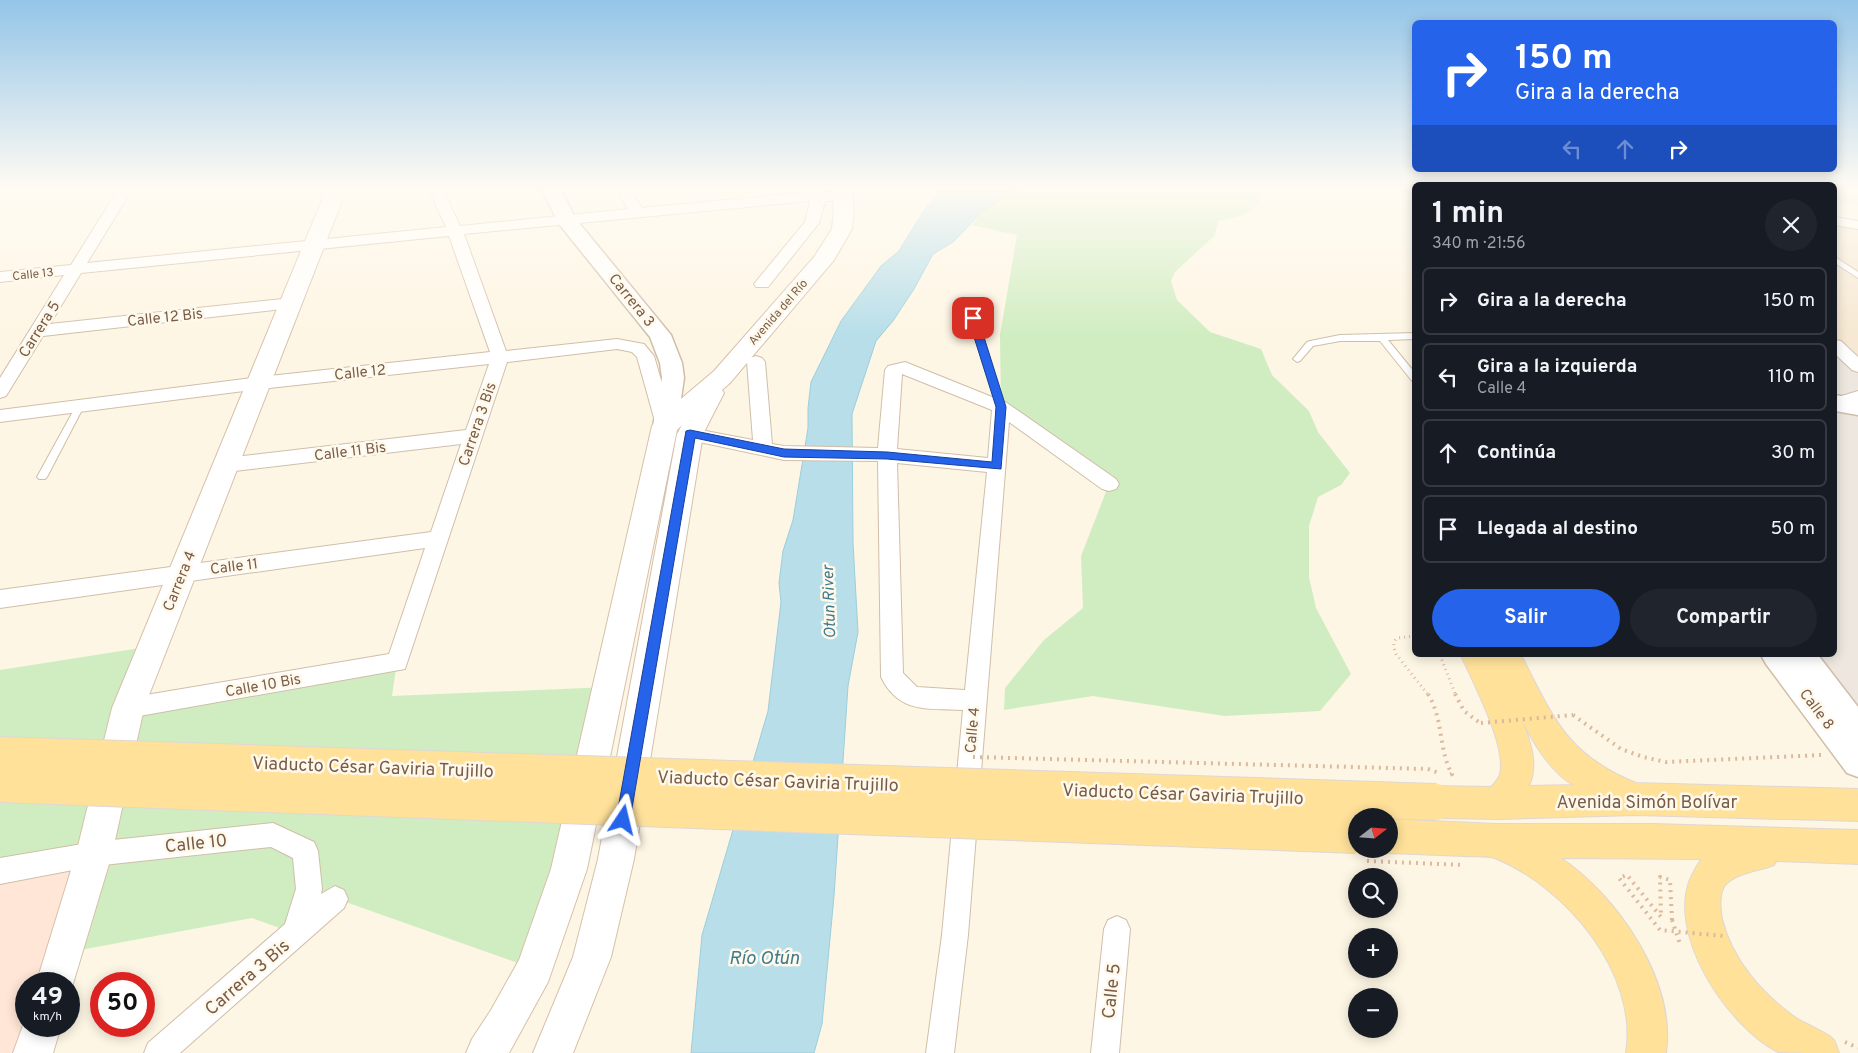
<!DOCTYPE html>
<html lang="es">
<meta charset="utf-8">
<style>
body{margin:0;font-family:Overpass,sans-serif;background:#20242c;color:#f1f3f6;height:100vh;display:flex;flex-direction:column;font-size:19px;white-space:nowrap}
*{box-sizing:border-box;margin:0}
p{font-size:16px;color:#9ea1a6}
.icon{flex:none;width:28px;height:28px;fill:none;stroke:currentColor;stroke-width:2;stroke-linecap:round;stroke-linejoin:round}
.map{position:relative;flex:1;overflow:hidden}
.panel{position:absolute;left:1412px;top:182px;width:425px;height:475px;display:flex;flex-direction:column;background:#171b24;border-radius:8px;box-shadow:0 2px 12px #0003}
.panel>*{flex:none}
.hud{position:absolute;left:1412px;top:20px;width:425px;height:152px;border-radius:8px;box-shadow:0 2px 12px #0003;background:#2563eb;color:#fff;overflow:hidden}
.needle{width:32px;rotate:73deg}
.buttons{position:absolute;left:1348px;top:808px;display:grid;gap:10px}
.buttons a{display:grid;place-items:center;width:50px;height:50px;border-radius:50%;background:#171b24;box-shadow:0 2px 12px #0003;font-size:25px}
.speed{position:absolute;left:15px;top:972px;display:flex;gap:10px;font-size:25px;font-weight:700;text-align:center}
.speed>*{display:grid;place-content:center;width:65px;height:65px;border-radius:50%;background:#171b24;box-shadow:0 2px 12px #0003;line-height:1}
.speed small{font-size:12px;font-weight:400}
.speed .limit{border:8px solid #d22;background:#fff;color:#111}
.pin{position:absolute;display:grid;place-items:center;width:42px;height:42px;color:#fff;margin:-21px;border-radius:10px;box-shadow:0 2px 8px #0006}
.me{position:absolute;width:55px;margin:-28px;rotate:10deg;stroke-linejoin:round;filter:drop-shadow(0 0 4px #0008)}
.turn{display:flex;align-items:center;gap:18px;height:105px;padding:0 20px;font-size:22px}
.turn .icon{width:65px;height:65px;stroke-width:2.5}
.turn b{display:block;font-size:35px;line-height:42px}
.lanes{display:flex;align-items:center;height:48px;padding:0 20px;background:#0003;justify-content:center;gap:25px;direction:ltr}
.lanes .off{opacity:.35}
.round{display:grid;place-items:center;flex:none;width:52px;height:52px;border-radius:26px;background:#20242c}
.headline{display:flex;align-items:center;justify-content:space-between;height:85px;padding:0 20px}
h1{font-size:30px;font-weight:700;line-height:38px}
.primary-button{display:flex;gap:10px;margin-top:auto;padding:10px 20px}
.primary-button a{flex:1;height:58px;border-radius:30px;background:#2563eb;color:#fff;font-size:20px;font-weight:700;line-height:58px;text-align:center}
.primary-button a+a{background:#20242c;color:#f1f3f6}
ul{padding:0;list-style:none}
li{display:flex;align-items:center;gap:15px;height:68px;margin:0 10px 8px;padding:0 10px;border:2px solid #363941;border-radius:8px}
li div{flex:1}
li b{display:block;font-size:19px}
li em{font-style:normal}
.map>svg:first-child{display:block}
</style>
<div class="map">
<svg width="1858" height="1053" viewBox="0 0 1858 1053">
<rect width="100%" height="100%" fill="#fef6e4"/>
<path fill="#f6e8d2" d="M1835 188H1858V206L1835 203Z
M1835 221 1858 225V366L1835 345Z"/>
<path fill="#ffe6d7" d="M94 854 55 984H26V1026L33 1053H0V871Z"/>
<path fill="#ede7df" d="M1835 345 1858 366V731L1801 655H1835Z"/>
<path fill="#d0edc1" d="M1010 188H1186L1189 190 1254 188 1260 194V204L1242 216 1218 221 1215 235 1175 272 1171 281 1177 300 1210 332 1261 349 1272 375 1309 411 1318 432 1350 473 1341 485 1318 497 1309 526V577L1316 608 1351 674 1320 711 1225 716 1093 696 1004 710 1005 688 1044 640 1083 608 1081 556 1109 484 1001 407 1000 335 1017 235 972 225 985 209 1006 196Z
M153 646 129 707 397 662 392 696 609 687 535 969 309 889 296 934 252 918 64 953 94 854 0 871V670Z"/>
<path fill="#b7dee9" stroke="#9ccedc" d="M943 188H1010L1006 196 985 209 953 242 933 254 914 289 893 321 876 341 852 414 853 543 858 632 848 686 834 896 822 1024 814 1053H691L702 935 768 711 781 602 779 583 783 551 793 520 808 428V408L811 382 841 321 881 266 899 251 923 212Z"/>
<g fill="none" stroke-linecap="round" stroke-linejoin="round">
<defs>
<path id="service" d="M1835 257 1858 272V278L1835 263Z
M964 298H967L971 300 1005 407 1004 409 1001 410 997 407 963 300Z
M1415 333V339L1388 340 1415 373V382L1412 381 1380 341H1340L1313 346 1300 361 1297 362 1293 359 1307 342 1310 341 1340 335Z
M80 403 84 406 47 477 45 479H39L37 477 76 406Z"/>
<path id="minor" d="M119 188H133L87 263 446 227 428 188H442L460 226 628 209 615 188H629L642 208 811 192 810 188H824L825 192 848 194 850 197 848 200 825 201 819 223 768 287H756L754 284 805 222 810 201 464 234 506 351 617 339 644 344 654 356 674 425 671 429 665 431 659 429 656 425 637 357 632 352 617 349 507 362 405 669 128 718 120 715 116 708 120 701 128 698 389 654 425 548 0 608V590L431 532 461 444 226 472 219 470 217 465 219 460 226 458 466 430 489 364 260 389 0 422V410L260 377 490 352 449 236 81 273 50 324 292 298 298 299 300 303 298 307 292 308 43 336 6 396 0 398V378L64 275 0 282V272L71 265Z
M1835 217 1858 221V229L1835 225Z
M1835 340 1841 341 1858 357V372L1852 370 1835 354Z
M756 356 762 358 765 362 772 444 784 446 878 448 885 370 888 366 905 362 1007 403 1116 479 1119 484 1116 489 1109 491 1102 489 1009 422 968 935 954 1053H926L942 935 963 710C928 708 899 714 881 677L878 461 784 460 690 440 683 439 681 434 683 429 690 428 753 440 747 362 750 358ZM902 374 992 410 988 458 897 449ZM897 463 987 472 965 690 917 687 903 673Z
M1858 391V403L1840 409 1835 408V398Z
M273 823 314 842 318 851 322 889 321 894 335 886 344 890 348 899 344 908 180 1053H144L148 1043 285 924 296 889 293 858 271 847 94 866 0 884V858L94 842Z
M1117 916 1126 920 1130 929 1119 1053H1091L1104 929 1108 920Z"/>
<path id="tertiary" d="M541 188H560L575 218 671 335 682 363 684 378 677 426 673 432 665 434 657 432 653 426 662 378 660 363 650 337 559 224Z
M1405 188H1415V195L1408 193Z
M1835 395 1858 399V415L1835 411Z
M1761 655H1818L1858 707V777L1847 773 1766 664Z"/>
<path id="secondary" d="M327 188H347L144 708 112 854 69 997V984H36L76 854 112 708Z
M831 188H851L854 208 852 229 834 260 730 383 722 390 724 393 703 434 634 859 611 957 573 1053H533L573 957 598 859 677 434 682 425 677 430 587 869 548 982 509 1053H466L472 1039 491 1010 519 960 551 869 652 426 656 420 714 371 814 257 832 229 834 208Z
M26 1017V1026H61L53 1053H13Z"/>
<path id="primary" d="M1461 655H1521C1553 718 1567 755 1636 783L1858 789V821L1636 815 1499 819 1436 818 1424 813 1419 802 1424 791 1436 786 1491 787C1495 783 1499 779 1500 774 1507 745 1473 683 1461 655ZM1521 718C1533 743 1549 770 1573 785L1529 786C1539 764 1530 740 1521 718Z
M1389 819 1496 824H1654L1858 830V864L1776 861 1774 865C1759 871 1737 872 1725 885 1719 893 1720 909 1722 919 1732 960 1762 994 1796 1018 1804 1023 1829 1034 1833 1039 1836 1042 1837 1049 1839 1053 1827 1053 1786 1053 1778 1052 1727 1026 1664 931 1692 875 1695 870 1698 863 1702 859L1561 858C1618 897 1676 981 1666 1053H1626C1639 973 1566 887 1495 858 1486 855 1474 857 1465 856 1440 855 1414 854 1389 853L1379 849H1389Z"/>
</defs>
<use href="#service" stroke="#d0bea9" stroke-width="2"/>
<use href="#minor" stroke="#d0bea9" stroke-width="2"/>
<use href="#tertiary" stroke="#d0bea9" stroke-width="3"/>
<use href="#secondary" stroke="#d6c0a9" stroke-width="2"/>
<use href="#primary" stroke="#dfd8d3" stroke-width="2"/>
<path stroke="#dbb99c" stroke-width="3" stroke-dasharray="1 4" stroke-linecap="butt" d="M1415 636 1397 638C1392 643 1394 648 1396 654L1429 696
M1440 655 1456 696"/>
<path stroke="#dbb99c" stroke-width="4" stroke-dasharray="2 5" stroke-linecap="butt" d="M1428 694C1444 720 1438 749 1452 774L1450 775
M1455 694 1464 711 1480 723
M1573 715 1621 749 1643 757 1666 762 1821 755
M1428 769 1439 773
M1672 920 1680 944
M1845 1042 1858 1048"/>
<use href="#service" fill="#fff" fill-rule="evenodd"/>
<use href="#minor" fill="#fff" fill-rule="evenodd"/>
<use href="#tertiary" fill="#fff" fill-rule="evenodd"/>
<use href="#secondary" fill="#fff" fill-rule="evenodd"/>
<use href="#primary" fill="#ffe19a" fill-rule="evenodd"/>
<defs>
<path id="primary-bridge" d="M0 755 1436 802
M0 784 1356 835"/>
</defs>
<use href="#primary-bridge" stroke="#dfd8d3" stroke-width="38" stroke-linecap="butt"/>
<path stroke="#dbb99c" stroke-width="4" stroke-dasharray="2 5" stroke-linecap="butt" d="M1481 723 1573 715
M973 757 1428 769
M1367 861 1463 865
M1672 920 1670 880 1660 877 1661 917 1627 875 1619 878 1660 930 1724 936"/>
<use href="#primary-bridge" stroke="#ffe19a" stroke-width="36"/>
</g>
<linearGradient id="sky" x2="0" y2="1"><stop stop-color="#94c5e8"/><stop offset="0.56" stop-color="#fffbf3"/><stop offset="1" stop-color="#fffbf3" stop-opacity="0"/></linearGradient>
<rect width="1858" height="336" fill="url(#sky)"/>
<path fill="#2563eb" stroke="#184099" d="M973 315 978 318 1006 407 1001 469 887 459 784 457 695 438 630 820 628 825 623 827 618 825 616 820 686 431 690 430 784 449 887 452 992 462 996 407 968 318Z"/>
<g text-anchor="middle" stroke-width="5" stroke-linejoin="round" paint-order="stroke">
<g font-size="12" fill="#795c47" stroke="#fff9ec">
<text transform="translate(33 274) rotate(-6)" y="4">Calle 13</text>
<text transform="translate(778 312) rotate(-49)" y="4">Avenida del Río</text>
</g>
<g font-size="15" fill="#795c47" stroke="#fff9ec">
<text transform="translate(632 300) rotate(51)" y="5">Carrera 3</text>
<text transform="translate(165 317) rotate(-6)" y="5">Calle 12 Bis</text>
<text transform="translate(39 329) rotate(-58)" y="5">Carrera 5</text>
<text transform="translate(360 372) rotate(-6)" y="5">Calle 12</text>
<text transform="translate(477 424) rotate(-71)" y="5">Carrera 3 Bis</text>
<text transform="translate(350 451) rotate(-7)" y="5">Calle 11 Bis</text>
<text transform="translate(234 566) rotate(-7)" y="5">Calle 11</text>
<text transform="translate(179 581) rotate(-68)" y="5">Carrera 4</text>
<text transform="translate(263 685) rotate(-10)" y="5">Calle 10 Bis</text>
<text transform="translate(1817 709) rotate(53)" y="5">Calle 8</text>
<text transform="translate(972 730) rotate(-85)" y="5">Calle 4</text>
</g>
<g font-size="16" font-style="italic" fill="#3f7b8e" stroke="#fff9ec">
<text transform="translate(828 602) rotate(-92)" y="6">Otun River</text>
</g>
<g font-size="18" fill="#795c47" stroke="#fff9ec">
<text transform="translate(373 767) rotate(2)" y="6">Viaducto César Gaviria Trujillo</text>
<text transform="translate(778 781) rotate(2)" y="6">Viaducto César Gaviria Trujillo</text>
<text transform="translate(1183 794) rotate(2)" y="6">Viaducto César Gaviria Trujillo</text>
<text x="1647" y="808">Avenida Simón Bolívar</text>
<text transform="translate(196 843) rotate(-6)" y="6">Calle 10</text>
<text transform="translate(247 977) rotate(-41)" y="6">Carrera 3 Bis</text>
<text transform="translate(1111 991) rotate(-84)" y="6">Calle 5</text>
</g>
<g font-size="19" font-style="italic" fill="#3f7b8e" stroke="#fff9ec">
<text x="764" y="964">Río Otún</text>
</g>
</g>
</svg>
<div class="buttons">
<a><svg class="needle" viewBox="-14 -14 28 28"><path d="M0-13l5 13h-10z" fill="#e53935"/><path d="M0 13l5-13h-10z" fill="#9ea1a6"/></svg></a>
<a><svg class="icon" aria-label="search" viewBox="0 0 24 24"><circle cx="10" cy="10" r="6"/><path d="M15 15l6 6"/></svg></a>
<a>+</a>
<a>−</a>
</div>
<div class="speed"><div>49<small>km/h</small></div><div class="limit">50</div></div>
<div class="pin" style="left:973px;top:318px;background:#d93025"><svg class="icon" aria-label="arrive" viewBox="0 0 24 24"><path d="M6 21V4h12l-3 4 3 4H6"/></svg></div>
<svg class="me" style="left:623px;top:820px" viewBox="-20 -20 40 40"><path d="M0-17L14 15 0 8-14 15z" fill="#2563eb" stroke="#fff" stroke-width="4"/></svg>
<div class="hud">
<div class="turn"><svg class="icon" aria-label="right" viewBox="0 0 24 24"><path d="M7 20v-9h11M14 6l5 5-5 5"/></svg><div><b>150 m</b>Gira a la derecha</div></div>
<div class="lanes"><svg class="icon off" aria-label="left" viewBox="0 0 24 24"><path d="M17 20v-9H6M10 6l-5 5 5 5"/></svg><svg class="icon off" aria-label="ahead" viewBox="0 0 24 24"><path d="M12 20V5M6 11l6-6 6 6"/></svg><svg class="icon" aria-label="right" viewBox="0 0 24 24"><path d="M7 20v-9h11M14 6l5 5-5 5"/></svg></div>
</div>
<section class="panel">
<div class="headline"><div><h1>1 min</h1><p>340 m · 21:56</p></div><a class="round"><svg class="icon" aria-label="close" viewBox="0 0 24 24"><path d="M6 6l12 12M18 6L6 18"/></svg></a></div>
<ul>
<li><svg class="icon" aria-label="right" viewBox="0 0 24 24"><path d="M7 20v-9h11M14 6l5 5-5 5"/></svg><div><b>Gira a la derecha</b></div><em>150 m</em></li>
<li><svg class="icon" aria-label="left" viewBox="0 0 24 24"><path d="M17 20v-9H6M10 6l-5 5 5 5"/></svg><div><b>Gira a la izquierda</b><p>Calle 4</p></div><em>110 m</em></li>
<li><svg class="icon" aria-label="ahead" viewBox="0 0 24 24"><path d="M12 20V5M6 11l6-6 6 6"/></svg><div><b>Continúa</b></div><em>30 m</em></li>
<li><svg class="icon" aria-label="arrive" viewBox="0 0 24 24"><path d="M6 21V4h12l-3 4 3 4H6"/></svg><div><b>Llegada al destino</b></div><em>50 m</em></li>
</ul>
<div class="primary-button"><a>Salir</a><a>Compartir</a></div>
</section>
</div>
